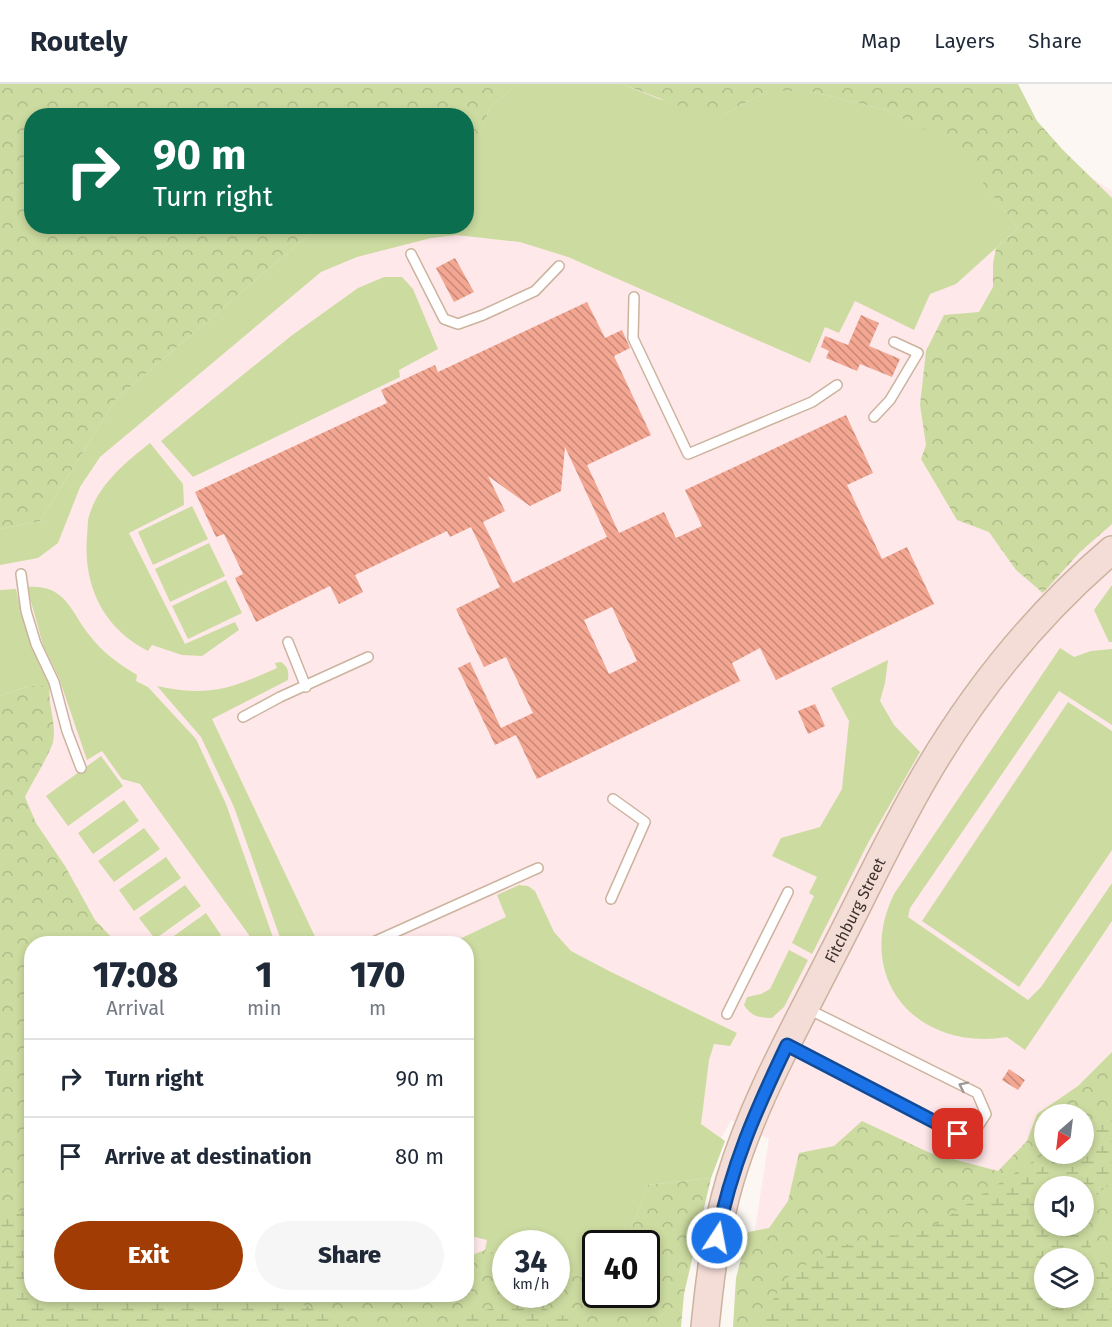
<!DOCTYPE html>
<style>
body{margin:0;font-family:"Fira Sans",sans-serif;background:#f6f6f7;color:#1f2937;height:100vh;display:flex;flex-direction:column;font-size:22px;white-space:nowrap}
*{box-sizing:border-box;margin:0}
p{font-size:20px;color:#747a83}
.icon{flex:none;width:33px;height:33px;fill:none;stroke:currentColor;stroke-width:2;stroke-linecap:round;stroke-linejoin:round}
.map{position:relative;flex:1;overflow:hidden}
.sheet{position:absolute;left:24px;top:852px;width:450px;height:366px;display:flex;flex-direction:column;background:#fff;border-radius:24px;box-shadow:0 3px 9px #0003}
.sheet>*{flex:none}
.top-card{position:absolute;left:24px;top:24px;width:450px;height:126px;border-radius:24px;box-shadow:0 3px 9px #0003;background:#0b6e4f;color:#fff;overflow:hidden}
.needle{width:39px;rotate:208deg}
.fabs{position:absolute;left:1034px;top:1020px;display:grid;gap:12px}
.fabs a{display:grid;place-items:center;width:60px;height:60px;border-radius:50%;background:#fff;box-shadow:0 3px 9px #0003;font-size:30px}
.speed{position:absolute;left:492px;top:1146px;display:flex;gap:12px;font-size:30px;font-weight:700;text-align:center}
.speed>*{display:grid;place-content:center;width:78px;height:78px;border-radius:50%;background:#fff;box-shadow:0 3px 9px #0003;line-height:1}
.speed small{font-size:15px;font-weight:400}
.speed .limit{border:3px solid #111;border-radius:9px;background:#fff;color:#111}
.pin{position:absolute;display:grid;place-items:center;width:51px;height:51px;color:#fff;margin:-26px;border-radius:12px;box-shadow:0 3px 9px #0006}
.me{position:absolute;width:66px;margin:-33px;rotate:11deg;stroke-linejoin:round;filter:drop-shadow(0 0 4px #0008)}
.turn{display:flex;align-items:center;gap:21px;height:126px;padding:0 30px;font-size:27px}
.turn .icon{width:78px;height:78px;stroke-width:2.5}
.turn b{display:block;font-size:42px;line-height:51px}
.eta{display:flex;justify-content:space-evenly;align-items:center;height:102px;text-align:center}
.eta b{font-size:36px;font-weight:800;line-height:42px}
.cta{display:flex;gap:12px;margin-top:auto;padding:12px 30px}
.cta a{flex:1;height:69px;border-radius:36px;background:#a13d04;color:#fff;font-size:24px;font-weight:800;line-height:69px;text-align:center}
.cta a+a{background:#f6f6f7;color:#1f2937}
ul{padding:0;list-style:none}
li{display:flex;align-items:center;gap:18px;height:78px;padding:0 30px;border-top:2px solid #e0e1e3}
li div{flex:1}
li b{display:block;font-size:22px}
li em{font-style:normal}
header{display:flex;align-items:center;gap:36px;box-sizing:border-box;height:84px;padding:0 30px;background:#fff;border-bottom:2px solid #e0e1e3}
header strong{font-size:28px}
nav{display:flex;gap:33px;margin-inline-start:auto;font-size:21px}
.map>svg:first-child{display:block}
</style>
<header>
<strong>Routely</strong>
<nav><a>Map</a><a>Layers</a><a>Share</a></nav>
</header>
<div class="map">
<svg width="1112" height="1243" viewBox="0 0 1112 1243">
<defs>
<pattern id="forest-crowns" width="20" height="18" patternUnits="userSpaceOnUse" patternTransform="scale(1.5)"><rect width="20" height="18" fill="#ccdba0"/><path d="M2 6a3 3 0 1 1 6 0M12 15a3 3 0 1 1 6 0" fill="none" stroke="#b0bc8a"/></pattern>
<pattern id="wetland-marsh" width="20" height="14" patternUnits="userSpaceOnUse" patternTransform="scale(1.5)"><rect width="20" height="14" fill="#ccdba0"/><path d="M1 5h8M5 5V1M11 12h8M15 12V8" fill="none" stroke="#b0bc8a"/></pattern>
<pattern id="building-back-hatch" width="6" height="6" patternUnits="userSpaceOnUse" patternTransform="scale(1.5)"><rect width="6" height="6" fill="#f3a691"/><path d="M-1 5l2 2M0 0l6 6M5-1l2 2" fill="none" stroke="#c68877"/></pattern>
</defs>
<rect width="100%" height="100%" fill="#fcf7f3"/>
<path fill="#fee8ea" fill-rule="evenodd" d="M0 0H946L1112 107V1243H740L769 1055 731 1036 691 1111 646 1210V1160H596L595 1204 557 1193 556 1160H506L505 1180 467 1170 466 860H32L0 1096ZM32 32H466V142H32ZM1044 1030H1083V1070H1044ZM1044 1102H1083V1142H1044ZM1044 1174H1083V1214H1044Z"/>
<path fill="#ccdba0" d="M517 0H622L659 15 725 30 767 7H809L886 26 952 58 1018 144 956 200 930 210 914 246 855 217 839 249 825 243 810 279 602 188 568 173 520 158 456 151 431 154 357 173 321 188 100 373 80 403 58 459 38 474 0 481V445L40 437 116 315 318 143 466 142 467 65 475 62 490 23Z
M384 193H402L413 205 438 265 399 286 400 293 193 393 161 357 291 252 358 204Z
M150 359 183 400 184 421 129 449 185 560 235 538 239 546 202 572 182 571 152 561 148 567C103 544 83 502 87 452 88 445 87 436 90 429 100 399 126 378 150 359Z
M192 422 208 455 153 481 138 448Z
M209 459 225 492 170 518 155 485Z
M226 496 242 529 188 555 172 522Z
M1112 501V558H1109L1094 526Z
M27 503C66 500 70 527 90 552 103 569 119 580 137 591L136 597 148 603 196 655 226 720 275 859H247L249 851 140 700 122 695 102 667 87 676 59 594 43 561Z
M16 505C23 540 33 570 50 602H29L0 612V506Z
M1060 564 1074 573 1091 567 1112 565V641L1059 607 910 824 908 833 1028 916 1041 903 1112 799V837L1025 966 1007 953C918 968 853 895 894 810Z
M888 576 885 599 880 617 894 641 920 668 868 759 812 870 792 859 814 812 809 809 817 793 772 772 781 754 820 743 842 705 849 637 831 604Z
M281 578C288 583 289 587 288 596L212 635 318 859H282L234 723 201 653 157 602C208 613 231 605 277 584L275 579Z
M1068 618 1112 647V766L1019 903 922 837Z
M101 672 123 702 68 742 46 712Z
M124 716 139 737 93 770 78 749Z
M144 744 160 765 114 798 98 777Z
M166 773 181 794 134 827 119 806Z
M185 801 201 822 155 855 139 834Z
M519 801 528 802 535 807 554 848 571 867 611 888 737 949 730 962 714 960 709 976 701 1040 725 1057 711 1094 648 1101 626 1159 596 1160 595 1197 557 1186 556 1160H506L505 1172 485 1166 487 1156 467 1151 466 860H449L506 833 497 811Z
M206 829 221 851 209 859H164Z
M789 866 808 876 784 923 772 934C759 934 751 932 744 921L747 913 761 910 770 905Z"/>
<path fill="url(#forest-crowns)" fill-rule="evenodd" d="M0 0H517L490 23 475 63 467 65 466 32H32V142L318 143 116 315 40 437 0 445Z
M622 0H1018L1037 37 1063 66 1112 114V440L1080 468 1043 509 1016 486 989 448 957 436 921 375 926 361 920 321 926 267 944 231 979 228 993 203V180L996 164 1018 144 952 59 886 26 809 7H767L725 30 711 34Z
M29 602H50C47 620 57 639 53 658 50 670 31 700 25 713L36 739 65 782 95 836 117 859 32 860V1210H342C356 1219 361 1221 375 1211L466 1210 467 1173 485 1166 505 1172 506 1210H556L557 1186 595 1197 596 1210H646V1160L626 1159 648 1101 711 1094 684 1210 681 1243H0V612Z
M1112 968V1243H733L736 1194 748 1148 769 1144 788 1117 799 1069 834 1062 862 1037 930 1069 998 1087 1027 1057 1037 1030 1078 1002ZM1044 1030H1083V1070H1044ZM1044 1102H1083V1142H1044ZM1044 1174H1083V1214H1044Z"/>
<path fill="url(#wetland-marsh)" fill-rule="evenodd" d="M1112 1028V1096L1088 1121 1083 1133V1102H1044V1142H1083V1134L1092 1167 1106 1191 1112 1192V1243H762L765 1230 785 1195 832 1163 927 1146 1044 1070H1083V1046ZM1044 1174H1083V1214H1044Z
M0 1122 26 1128 31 1124 32 1210 277 1211 366 1243H0Z
M519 1215 594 1243H434Z"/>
<path fill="url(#building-back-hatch)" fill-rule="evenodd" d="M455 174 474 208 454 218 436 184Z
M587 218 605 254 622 246 630 264 614 272 651 351 587 381 619 449 664 428 676 454 702 442 685 406 846 331 873 389 847 401 882 475 907 463 934 520 776 596 760 564 732 579 740 597 537 695 516 651 495 661 458 584 470 578 501 644 533 629 506 573 484 583 456 525 500 503 471 443 450 453 447 447 355 491 363 508 339 520 330 502 256 538 235 494 243 490 224 450 216 453 195 408 387 319 381 306 435 281 438 288ZM565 363 607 453 513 499 483 438 505 427 488 392 530 422 561 407ZM612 523 637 577 609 590 584 536Z
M861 231 879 239 869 262 900 275 892 293 860 280 857 287 826 274 829 267 821 263 825 252 848 261Z
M815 620 825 642 808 650 798 627Z
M1009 985 1025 996 1018 1006 1002 996Z"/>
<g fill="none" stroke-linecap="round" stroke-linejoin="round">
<defs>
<path id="lane" d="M411 170 444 235 458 240 483 231 535 207 559 182
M634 213 633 254 688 370 812 318 837 301
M874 333 890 316 918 269 894 258
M21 490 26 527 36 560 54 598 67 647 81 684
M288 558 306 603
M243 633 280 613 368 573
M611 815 645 738 613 715
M369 860 538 784
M727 930 788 808
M789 962 959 1050 975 1047 986 1030 977 1009 808 925"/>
<g id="secondary">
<path id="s1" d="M705 1243C710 1194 716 1143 730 1096 753 1019 793 948 829 877 861 816 890 752 925 692 974 608 1038 529 1112 466"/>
</g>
</defs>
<use href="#lane" stroke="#ccb39e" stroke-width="12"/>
<use href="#secondary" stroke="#ccb39e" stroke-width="30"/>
<use href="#lane" stroke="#fff" stroke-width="9"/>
<use href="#secondary" stroke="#f4dcd7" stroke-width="27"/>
</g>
<defs><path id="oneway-chevron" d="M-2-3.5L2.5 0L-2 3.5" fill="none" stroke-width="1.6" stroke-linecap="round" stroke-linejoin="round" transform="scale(1.5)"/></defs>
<use stroke="#9e9894" href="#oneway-chevron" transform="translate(963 1002) rotate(-154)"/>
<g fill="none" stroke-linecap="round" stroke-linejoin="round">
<defs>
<path id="route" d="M717 1154C731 1082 756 1026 787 961L958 1050"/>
</defs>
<use href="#route" stroke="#114b97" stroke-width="15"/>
<use href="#route" stroke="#1a73e8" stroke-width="10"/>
</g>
<g text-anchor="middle" stroke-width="4.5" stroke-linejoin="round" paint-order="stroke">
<g font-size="16" fill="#3c322a" stroke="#fcf7f3">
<text dy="6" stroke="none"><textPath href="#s1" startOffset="447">Fitchburg Street</textPath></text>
</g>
</g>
</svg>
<div class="fabs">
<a><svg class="needle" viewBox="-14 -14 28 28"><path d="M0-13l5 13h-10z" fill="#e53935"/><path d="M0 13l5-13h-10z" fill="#747a83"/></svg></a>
<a><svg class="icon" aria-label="sound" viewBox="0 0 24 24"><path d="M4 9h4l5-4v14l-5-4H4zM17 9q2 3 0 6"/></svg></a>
<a><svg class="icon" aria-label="layers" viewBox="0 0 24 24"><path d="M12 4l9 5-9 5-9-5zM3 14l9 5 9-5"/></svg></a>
</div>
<div class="speed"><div>34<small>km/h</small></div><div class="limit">40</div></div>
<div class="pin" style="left:958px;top:1050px;background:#d93025"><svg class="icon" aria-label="arrive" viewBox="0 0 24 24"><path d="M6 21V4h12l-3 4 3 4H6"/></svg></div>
<svg class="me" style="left:717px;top:1154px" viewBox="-20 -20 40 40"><circle r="17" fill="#1a73e8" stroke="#fff" stroke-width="3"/><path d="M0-11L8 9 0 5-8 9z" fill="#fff"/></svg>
<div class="top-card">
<div class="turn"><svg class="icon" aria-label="right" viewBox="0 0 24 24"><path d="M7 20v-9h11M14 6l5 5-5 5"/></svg><div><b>90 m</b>Turn right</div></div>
</div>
<section class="sheet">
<div class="eta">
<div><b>17:08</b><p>Arrival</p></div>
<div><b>1</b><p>min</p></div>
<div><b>170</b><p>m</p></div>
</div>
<ul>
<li><svg class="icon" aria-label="right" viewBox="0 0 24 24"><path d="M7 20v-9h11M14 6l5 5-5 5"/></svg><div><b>Turn right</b></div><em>90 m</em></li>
<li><svg class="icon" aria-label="arrive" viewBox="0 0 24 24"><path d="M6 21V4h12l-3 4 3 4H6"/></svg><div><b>Arrive at destination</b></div><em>80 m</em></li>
</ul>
<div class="cta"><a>Exit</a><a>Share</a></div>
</section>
</div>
